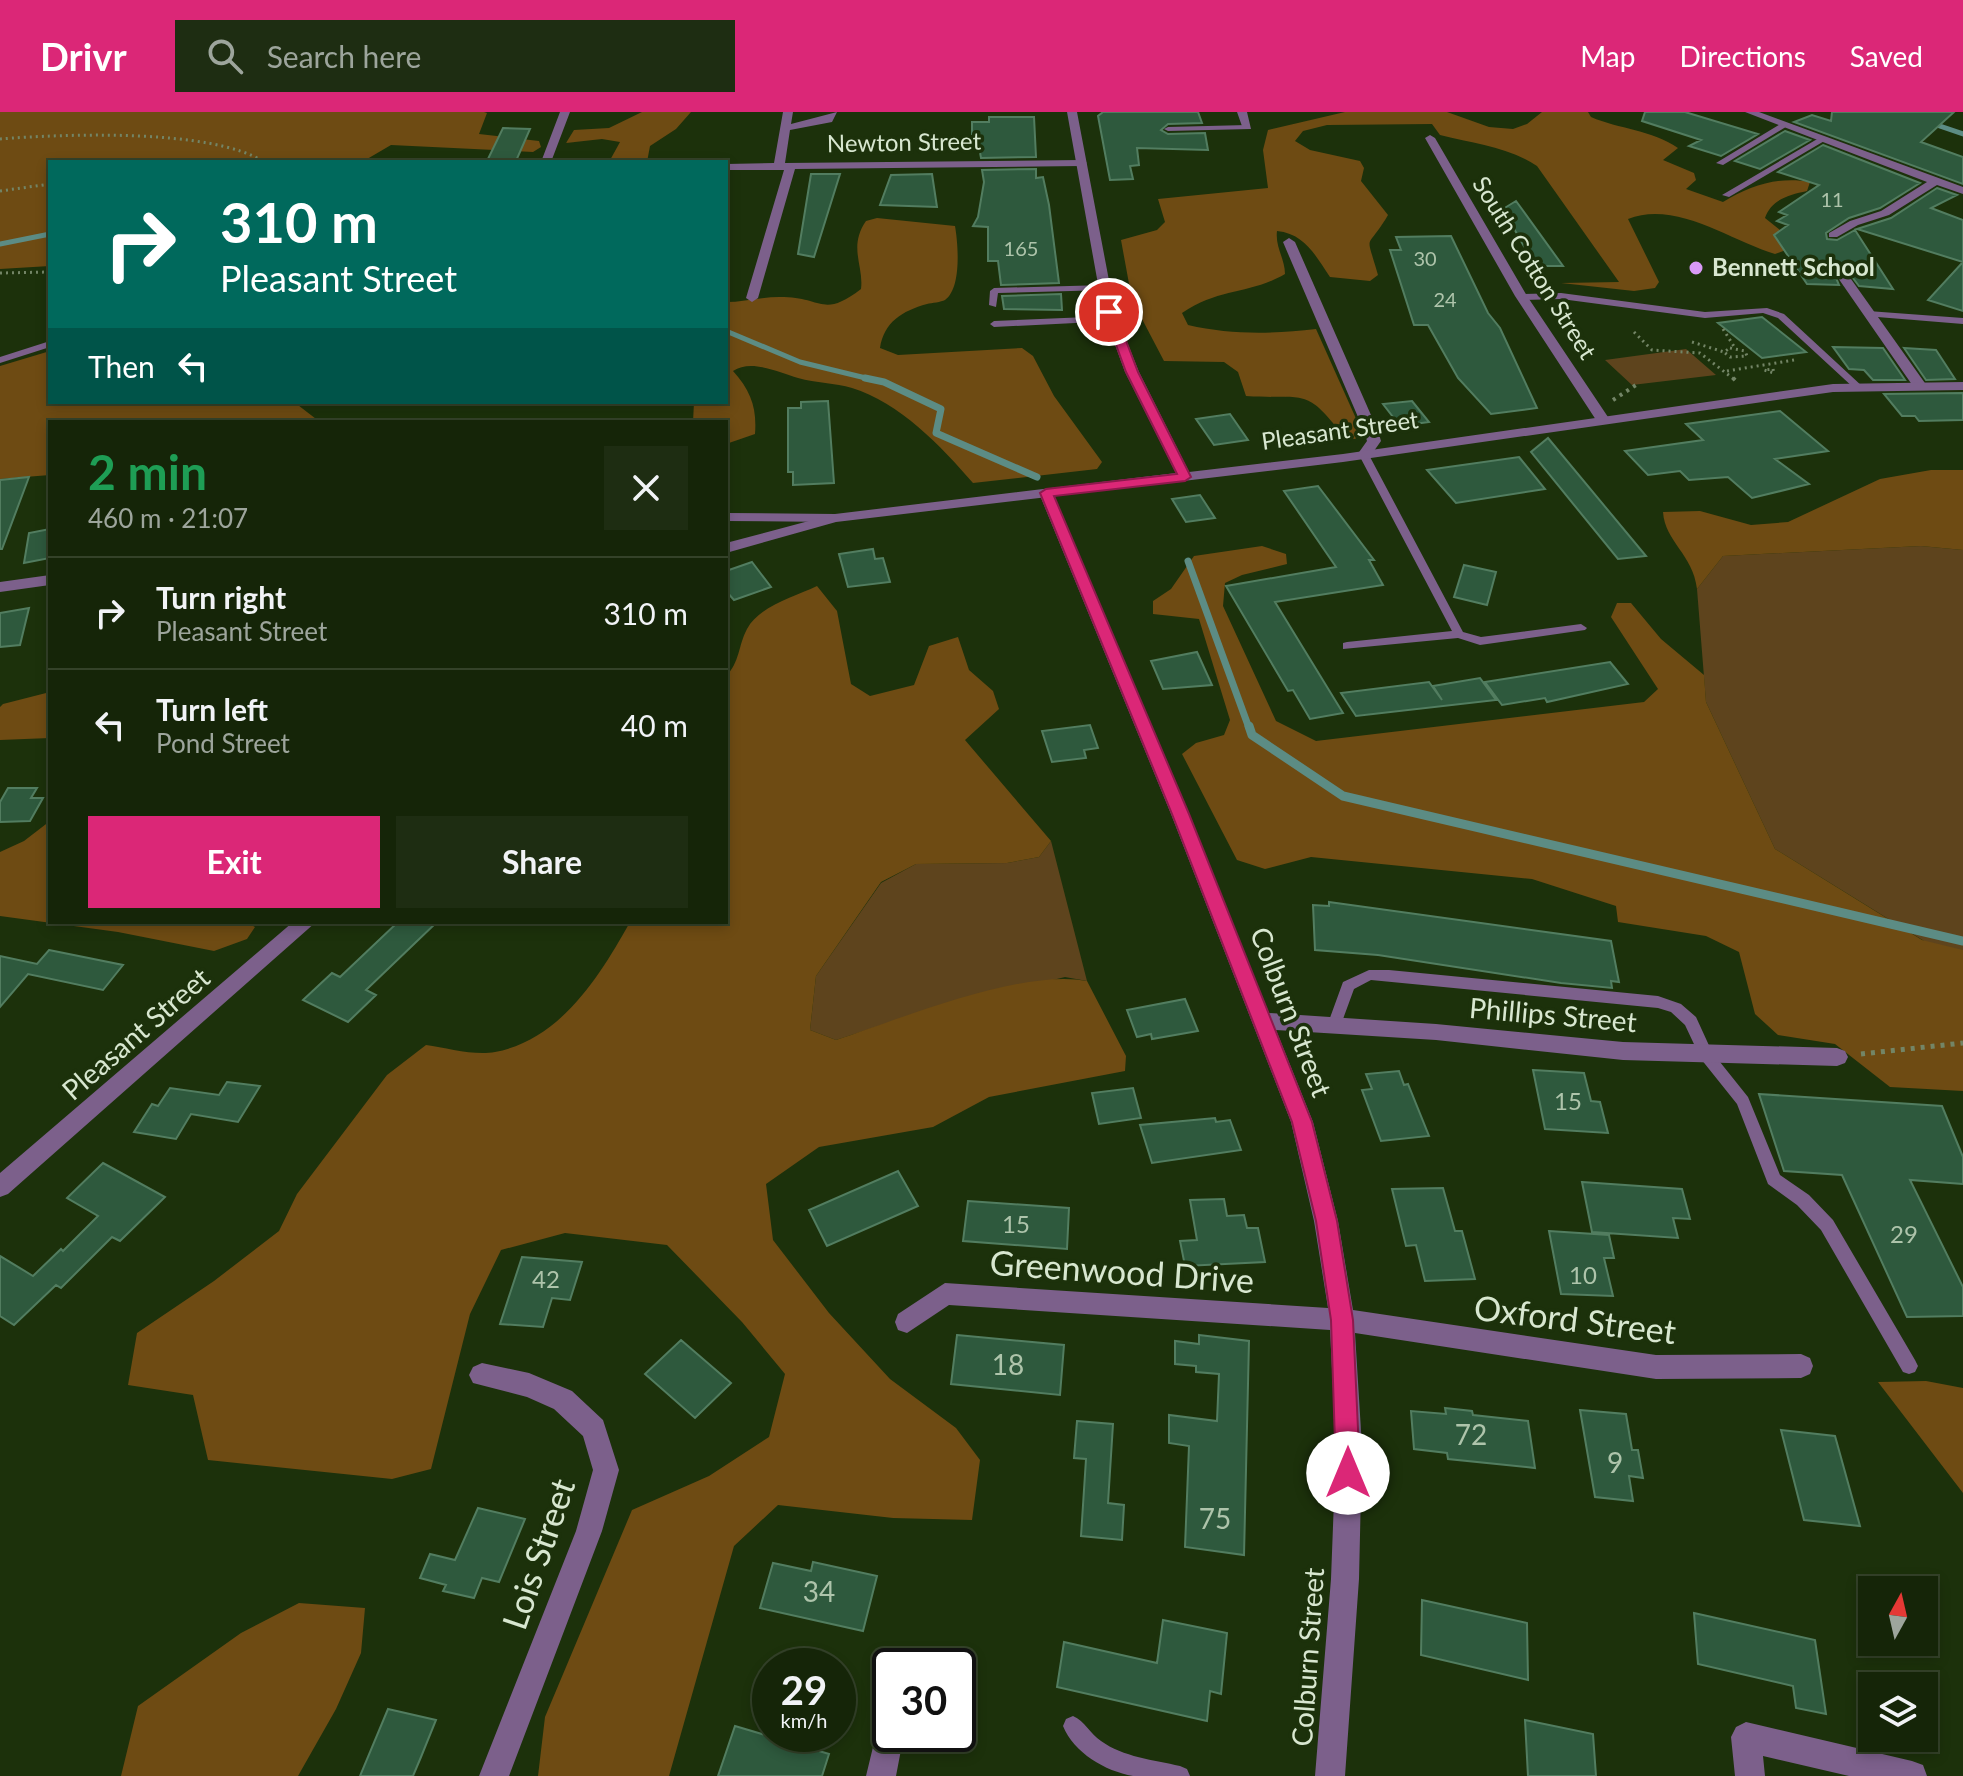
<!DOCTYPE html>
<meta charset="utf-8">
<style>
body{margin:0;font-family:Lato,sans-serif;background:#1e2d12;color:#f1f3f6;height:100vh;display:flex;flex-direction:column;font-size:30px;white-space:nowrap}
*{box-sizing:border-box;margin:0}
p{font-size:26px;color:#9da59c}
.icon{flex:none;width:44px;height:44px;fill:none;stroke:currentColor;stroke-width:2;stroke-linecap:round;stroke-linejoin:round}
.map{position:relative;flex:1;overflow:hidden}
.drawer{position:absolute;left:48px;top:308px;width:680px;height:504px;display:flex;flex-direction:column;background:#152508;border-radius:0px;box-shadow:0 4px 12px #0003,0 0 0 2px #344229}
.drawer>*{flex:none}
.guide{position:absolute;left:48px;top:48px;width:680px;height:244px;border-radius:0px;box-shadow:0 4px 12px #0003,0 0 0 2px #344229;background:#00695c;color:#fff;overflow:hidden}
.needle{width:52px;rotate:8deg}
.buttons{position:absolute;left:1858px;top:1464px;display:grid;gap:16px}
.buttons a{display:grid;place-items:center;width:80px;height:80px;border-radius:0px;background:#152508;box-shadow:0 4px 12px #0003,0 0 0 2px #344229;font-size:40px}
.speed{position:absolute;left:752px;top:1536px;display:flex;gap:16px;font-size:40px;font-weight:700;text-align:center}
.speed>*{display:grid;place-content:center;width:104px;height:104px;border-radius:50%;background:#152508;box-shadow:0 4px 12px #0003,0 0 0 2px #344229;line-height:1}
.speed small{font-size:20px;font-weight:400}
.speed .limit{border:4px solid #111;border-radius:12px;background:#fff;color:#111}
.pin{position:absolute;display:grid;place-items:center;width:68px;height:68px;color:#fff;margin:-34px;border:4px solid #fff;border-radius:50%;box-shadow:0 2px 8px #0007}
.me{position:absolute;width:88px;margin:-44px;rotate:0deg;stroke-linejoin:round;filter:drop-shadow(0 0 6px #0008)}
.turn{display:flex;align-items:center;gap:28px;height:168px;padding:0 40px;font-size:36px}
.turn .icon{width:104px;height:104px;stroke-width:2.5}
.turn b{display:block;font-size:56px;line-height:68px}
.then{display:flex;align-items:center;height:76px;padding:0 40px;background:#0003;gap:16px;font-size:30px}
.round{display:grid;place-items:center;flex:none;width:84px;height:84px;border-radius:0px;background:#1e2d12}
.headline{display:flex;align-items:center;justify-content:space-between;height:136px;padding:0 40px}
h1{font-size:48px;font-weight:700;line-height:60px;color:#1e9e55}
.primary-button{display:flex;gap:16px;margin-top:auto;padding:16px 40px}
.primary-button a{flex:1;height:92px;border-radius:0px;background:#db2777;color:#fff;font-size:32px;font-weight:700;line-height:92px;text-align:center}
.primary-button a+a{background:#1e2d12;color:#f1f3f6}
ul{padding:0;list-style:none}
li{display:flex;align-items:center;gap:24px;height:112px;padding:0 40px;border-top:2px solid #344229}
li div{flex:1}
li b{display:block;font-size:30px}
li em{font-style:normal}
header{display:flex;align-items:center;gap:48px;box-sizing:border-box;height:112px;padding:0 40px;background:#db2777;color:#fff}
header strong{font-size:38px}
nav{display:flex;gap:44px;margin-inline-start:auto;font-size:28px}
.search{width:560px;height:72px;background:#1e2d12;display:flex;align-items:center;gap:20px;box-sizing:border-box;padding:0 28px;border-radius:0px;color:#9da59c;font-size:30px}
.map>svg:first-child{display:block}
</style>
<header>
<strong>Drivr</strong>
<div class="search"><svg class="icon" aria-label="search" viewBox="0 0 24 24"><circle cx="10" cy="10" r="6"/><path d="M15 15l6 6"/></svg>Search here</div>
<nav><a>Map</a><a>Directions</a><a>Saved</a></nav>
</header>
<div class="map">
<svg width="1963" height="1664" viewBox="0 0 1963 1664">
<rect width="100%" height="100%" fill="#1c310b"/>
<path fill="#5e441d" d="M1686 237 1716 263 1632 273 1605 248Z
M1921 434 1963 438V853L1775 737 1706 590 1697 477 1723 444Z
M1051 729 1087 869 1065 865 919 901 836 928 810 918 816 864 881 771 916 752 1007 751 1039 745Z"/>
<path fill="#6e4b13" d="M0 0H484L487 1 479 22 539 29 541 35 533 40 391 33 362 50H50V154L0 157Z
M642 0H691L676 17 650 34 647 50H609L620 30 602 27 566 31 574 18 609 16Z
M1345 0H1447L1489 15 1513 17 1527 12 1542 0H1588L1591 5C1619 17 1652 18 1678 36L1663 48 1694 61 1696 68 1686 77 1723 90C1750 74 1778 64 1810 70L1807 79C1788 83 1771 88 1765 106L1795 130 1791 136 1775 142C1731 129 1676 88 1628 107L1659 170 1655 176 1634 179 1561 171 1619 170 1537 54C1506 34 1475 32 1440 23L1432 12 1327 13 1303 19 1295 29 1310 38 1360 49 1364 56 1361 69 1388 103C1366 141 1365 117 1378 163L1370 169 1330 165C1315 143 1305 122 1277 119 1275 135 1285 147 1285 162 1249 183 1221 175 1182 201L1188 213C1231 223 1273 222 1316 217L1362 320 1355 327 1344 325C1305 274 1306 288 1246 284L1238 260 1224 250 1164 249 1132 188 1121 128 1157 118 1165 110 1158 87 1268 76 1263 38 1268 18Z
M877 106 955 114C958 131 962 176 945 188 941 190 932 191 927 192 902 199 884 210 880 236L898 243 1022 236 1033 244 1054 284 1102 350 1097 357 973 371C942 335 899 290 852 276 835 271 816 271 798 266 778 260 751 247 733 259 751 279 757 296 755 322L726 332V310H693L694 290H726V190C745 190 764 184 784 185 823 186 823 206 861 177 864 154 848 135 866 109Z
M50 239V290H294L320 310H50V363L0 367V254Z
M1931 358H1963V438L1921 434 1723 444 1697 477C1693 442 1665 430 1663 400L1700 399 1751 413 1788 410 1880 367Z
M1262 434 1286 442 1287 452 1242 463 1225 471 1223 494 1276 609 1316 629 1644 590 1658 577 1611 505 1617 491H1631L1661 527 1704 563 1706 590 1775 737 1922 828 1963 838V979L1890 975 1835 932 1778 923 1755 902 1739 840 1706 824 1618 810 1616 794 1532 767 1311 745 1265 757 1237 748 1182 642 1196 631 1224 623 1230 608 1199 507 1153 502V489L1171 477 1194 444Z
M817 474 837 499 851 572 870 584 914 573 929 534 958 525 969 558 993 579 999 597 965 628 1051 729 1039 745 1007 751 916 752 881 770 816 864 810 918 836 928C900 907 1024 856 1087 869L1126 944 1125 959 989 985 933 1015 819 1035 766 1072 773 1128 829 1201 890 1267 956 1316 980 1348 972 1408 893 1406 778 1393 734 1434 669 1664H538L545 1605 632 1398 709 1364 769 1325 785 1262 742 1210 667 1133 565 1121 501 1138 470 1202 431 1357 392 1367 208 1348 193 1283 128 1273 137 1221 214 1169 279 1119 297 1082 387 963 426 933C447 936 475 944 495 940 560 928 600 864 630 810H726V564C740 550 738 534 747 517 759 494 794 485 817 474Z
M50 580V626L0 628V595L3 592Z
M50 709V810H246L255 815 247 827 214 839 118 820 0 804V740L24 729Z
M1926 1269 1963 1276V1381L1878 1270Z
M299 1491 365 1496 361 1541 336 1597 298 1664H121L138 1594 241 1521Z"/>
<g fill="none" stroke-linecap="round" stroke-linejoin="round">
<path stroke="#5c8c84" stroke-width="5" d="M1928 10 1963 22
M0 132 50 122
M726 219 800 250 874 268"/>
<path stroke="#5c8c84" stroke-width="7" d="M865 266 884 270 941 297 936 321 1037 365
M1188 449 1249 616"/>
<path stroke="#5c8c84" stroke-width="9" d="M1249 614 1252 623 1343 684 1963 829"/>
</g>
<path fill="#2e593d" stroke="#527d60" stroke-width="2" d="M1103 0H1198L1202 11 1168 12 1161 18 1168 22 1205 21 1208 38 1137 36 1139 53 1130 54 1133 67 1110 68 1098 4Z
M1645 0H1685L1758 22 1721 44 1689 34 1701 28 1642 9Z
M1832 0H1954L1921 30 1963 45V72L1794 10 1812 3 1831 9Z
M989 5H1034L1036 45 981 46 979 35H972V10H989Z
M503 16 530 17 516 49H487Z
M1785 19 1810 28 1760 57 1735 49Z
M1823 33 1920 71 1880 96 1849 106 1826 121 1827 127 1837 128 1855 118 1893 177 1859 174 1846 157 1834 161 1839 173 1807 172 1774 123 1788 113 1777 109 1787 103 1779 100 1819 73 1778 60Z
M1036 57V66L1043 65 1049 93 1059 171 1001 173 998 149H988V115L973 114 978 105 984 70 982 58Z
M811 62H840L814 145 798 142Z
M932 62 937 95 880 93 891 63Z
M1937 76 1957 83 1931 96 1963 108V199L1928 188 1963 150 1857 117 1891 106Z
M1516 89 1563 154H1535L1503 97Z
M1451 124 1488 201 1500 216 1537 296 1491 302 1458 266 1428 213H1414L1390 138H1401L1396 125Z
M1061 182 1062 198 1004 197 1002 184Z
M1762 205 1806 240 1762 246 1718 211Z
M1833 235 1883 236 1905 268H1873L1864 258 1849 257Z
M1904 236 1936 238 1955 267 1926 268Z
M1963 281V308L1919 309 1915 304H1902L1884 282Z
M828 289 834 371 793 373V360H788V296H801V290Z
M1412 289 1429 310 1400 314 1383 292Z
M1780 299 1828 339 1775 347 1809 372 1752 386 1728 365 1689 368 1680 359 1648 363 1625 339 1703 328 1686 312Z
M1230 302 1248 328 1214 333 1196 307Z
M1548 326 1646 444 1618 447 1531 340Z
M1519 345 1545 377 1456 391 1427 358Z
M29 365 2 437H0V368Z
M1318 374 1374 448H1369L1383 473 1275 490 1343 601 1310 607 1293 578 1288 579 1226 474 1336 455 1284 379Z
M1200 383 1215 406 1186 410 1172 387Z
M50 417V446L24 451 29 421Z
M873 437 875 447 883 446 890 470 848 475 839 442Z
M752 450 771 475 734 488 726 479V459Z
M1464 453 1496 460 1487 493 1454 485Z
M29 496 20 533 0 535V501Z
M1197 540 1212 573 1163 577 1151 549Z
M1610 550 1628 572 1547 590 1545 586 1502 593 1485 570Z
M1480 566 1496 588 1356 604 1341 581 1429 570 1442 588 1433 574Z
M1090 613 1098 636 1084 638 1086 646 1052 650 1042 619Z
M8 676H37L31 686H43L30 709 0 710V690Z
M1329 790 1611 829 1619 870 1611 869 1612 876 1561 871 1378 843 1315 838 1313 793 1329 794Z
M398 810H437L366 878 376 883 348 910 303 888 332 861 340 865Z
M49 838 123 853 103 878 28 862 0 895V844L37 852Z
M1185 887 1198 919 1152 927 1151 922 1137 925 1127 898Z
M1533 958 1584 961 1591 989 1600 990 1608 1021 1545 1017Z
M1399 959 1404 973 1408 972 1429 1024 1381 1029 1362 978 1372 977 1366 962Z
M227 970 260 974 238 1010 191 1002 176 1027 134 1020 152 992 158 994 170 976 219 983Z
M1133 976 1141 1006 1099 1012 1092 981Z
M1759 982 1942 994 1963 1045V1072L1910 1068 1963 1175V1204L1907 1205 1842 1063 1784 1059Z
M1215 1006 1216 1010 1230 1008 1241 1038 1152 1051 1140 1013Z
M103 1051 165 1085 120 1129 112 1125 61 1176 56 1173 14 1213 0 1204V1144L33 1164 61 1137 63 1139 98 1104 67 1086Z
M898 1059 918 1094 827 1134 809 1098Z
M1582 1070 1682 1077 1690 1107 1673 1106 1678 1126 1592 1120Z
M1443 1076 1455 1119H1462L1475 1167 1425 1169 1416 1133 1406 1134 1392 1077Z
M1224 1087 1227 1104 1244 1103 1247 1116H1258L1265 1150 1185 1154 1180 1129 1197 1128 1190 1088Z
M968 1089 1069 1096 1067 1137 963 1129Z
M1549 1119 1609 1123 1614 1146H1604L1613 1184 1561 1182Z
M522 1145 582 1150 570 1188 552 1186 543 1215 500 1212Z
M957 1223 1064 1233 1060 1283 951 1272Z
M1199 1223 1249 1229 1244 1443 1185 1435 1189 1334 1169 1331V1303L1217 1309 1219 1262 1196 1260V1254L1175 1252V1229L1199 1232Z
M681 1228 731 1271 695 1306 645 1262Z
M1445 1296 1472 1299 1473 1303 1528 1309 1535 1356 1448 1347 1447 1341 1414 1337 1411 1299 1446 1302Z
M1580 1298 1626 1302 1632 1338H1638L1643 1366 1629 1364 1633 1389 1595 1385Z
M1077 1309 1113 1312 1108 1391 1124 1393 1122 1428 1081 1424 1086 1347 1074 1346Z
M1781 1318 1835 1324 1860 1414 1804 1408Z
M478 1396 525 1407 499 1470 482 1466 474 1486 443 1479 446 1473 420 1466 430 1442 455 1448Z
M813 1450 877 1464 863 1519 760 1496 773 1451 811 1459Z
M1422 1488 1527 1511 1528 1568 1421 1543Z
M1694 1501 1815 1528 1826 1602 1796 1596 1793 1574 1698 1552Z
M1163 1508 1227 1521 1221 1582 1210 1579 1207 1609 1057 1575 1064 1530 1157 1551Z
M388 1597 436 1608 421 1645 413 1664H360Z
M1525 1608 1593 1622 1596 1664H1528Z
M735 1614 829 1642 822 1664H718Z"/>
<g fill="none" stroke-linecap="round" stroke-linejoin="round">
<path stroke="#738566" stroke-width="3" stroke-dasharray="2 4" stroke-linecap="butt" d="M0 27C62 22 212 16 264 50
M0 79 50 72
M0 161 50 160
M1723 217 1735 236
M1634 220 1652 238 1700 241 1735 268
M1692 230 1724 240
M1730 236 1745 239 1747 244 1730 245 1724 240Z
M1773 257 1774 261 1764 258Z
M1727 259 1794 248"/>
<path stroke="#738566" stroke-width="4" stroke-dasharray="3 5" stroke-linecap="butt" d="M1733 266 1738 271
M1613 288 1636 273"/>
<path stroke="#738566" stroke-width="5" stroke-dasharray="4 6" stroke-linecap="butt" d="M1861 942 1963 931"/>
<path fill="#7c608b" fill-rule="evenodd" d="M1782 11 1789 13 1723 53 1716 51Z
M1247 13H1250V17L1168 19 1164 17 1168 15Z
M1819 26 1826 28 1729 85 1722 83Z
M1105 173 1108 174V178L998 181 996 195 989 193 990 179 994 176Z
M1561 181 1705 200 1767 196 1784 202 1863 275 1855 277 1778 206 1763 201 1705 206 1561 187 1522 188 1518 185 1522 182Z
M1868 199 1963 206V212L1865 204V200Z
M1112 204 1116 207 1115 209 994 215 990 212 994 209Z
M50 229V235L0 251V245Z
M1364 340 1369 343 1463 520 1481 525 1581 512 1587 516 1585 518 1480 533 1458 526 1343 537V531L1347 530 1452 519 1359 343Z
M1369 858H1389L1658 884 1681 892 1696 905 1712 940 1748 985 1780 1063 1809 1083 1833 1108 1915 1248 1918 1254 1915 1260 1909 1262 1903 1260 1821 1118 1797 1093 1768 1072 1737 992 1701 947 1685 913 1671 900 1658 896 1371 868 1354 877 1339 918H1329L1327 914 1343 870Z
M1073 1604C1085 1609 1090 1622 1101 1629 1123 1645 1154 1648 1180 1654L1187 1657 1190 1664C1172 1664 1151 1664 1133 1664 1105 1659 1074 1641 1063 1614L1066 1607Z"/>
<path fill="#7c608b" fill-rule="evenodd" d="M560 0H570L551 50H541Z
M783 0H793L791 12 837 0 832 10 790 18 785 51 1082 48 1087 51 1082 54 795 57 758 186 752 190 746 186 784 58H726V52L774 51Z
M1237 0H1247L1251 17H1243Z
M1745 0H1759L1963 75V82L1937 73 1889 103 1858 113 1837 125H1829V121L1850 109 1881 99 1927 70Z
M1430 23 1435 26 1527 184 1610 308 1608 311H1598L1515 184 1425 26Z
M1289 126 1295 130 1378 319 1381 329 1369 346 1357 343 1367 329 1364 319 1283 130Z
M1838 160H1846L1927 274 1925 277H1915L1836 163Z
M1046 377 1053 381 1269 901 1436 912 1623 930 1837 936 1845 939 1848 945 1845 951 1837 954 1623 948 1436 928 1276 918 1313 1010 1338 1109 1353 1198 1656 1243 1801 1242 1810 1246 1813 1254 1810 1262 1801 1266 1656 1267 1355 1221 1362 1335 1359 1467 1345 1664H1315L1331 1467 1336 1335 1330 1218 949 1193 907 1221 898 1218 895 1210 898 1202 945 1171 1328 1196 1314 1109 1291 1010 1171 702 1039 381Z
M726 401 835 402 842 406 835 410 726 409Z
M50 463V473L0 480V470Z
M482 1251 529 1261 572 1279 603 1308 619 1358 602 1419 509 1664H479L576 1419 593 1358 583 1324 554 1297 527 1285 473 1271 469 1263 473 1255Z
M890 1601V1622H904L896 1664H866L880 1606Z
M1746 1610 1912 1649 1923 1653 1927 1664H1849L1763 1644 1765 1664H1735L1731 1625 1736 1615Z"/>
<path fill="#7c608b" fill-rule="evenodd" d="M1067 0H1077L1115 200 1139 260 1189 360 1343 342 1833 272 1963 270V278L1833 280 1343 350 836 410 726 441V431L835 402 1176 361 1125 260 1103 200Z
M293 810H316L8 1082 0 1085V1061Z"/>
</g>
<path fill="#db2777" stroke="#8e194d" stroke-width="2" d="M1109 196 1115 200 1138 260 1191 365 1185 369 1054 384 1189 702 1312 1010 1337 1109 1353 1208 1360 1361 1357 1370 1348 1373 1340 1370 1336 1361 1331 1208 1316 1109 1292 1010 1172 702 1040 381 1046 377 1177 362 1126 260 1104 200Z"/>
<circle fill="#d99af7" stroke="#1c310b" stroke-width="3" cx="1696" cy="156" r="8"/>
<g text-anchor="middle" stroke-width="7" stroke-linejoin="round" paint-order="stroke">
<g font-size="20" fill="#aec4ab">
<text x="1832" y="95">11</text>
<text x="1021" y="144">165</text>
<text x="1425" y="154">30</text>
<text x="1445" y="195">24</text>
</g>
<g font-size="24" fill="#d8e7d0" stroke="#1c310b">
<text transform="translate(904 31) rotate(-1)" y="8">Newton Street</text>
<text transform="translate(1534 156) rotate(58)" y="8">South Cotton Street</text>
<text transform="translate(1340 319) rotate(-8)" y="8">Pleasant Street</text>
</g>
<g font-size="24" font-weight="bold" fill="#d8e7d0" stroke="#1c310b" text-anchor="start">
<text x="1712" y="164">Bennett School</text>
</g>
<g font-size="24" fill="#aec4ab">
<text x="1568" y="998">15</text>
<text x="1016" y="1121">15</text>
<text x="1904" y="1131">29</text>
<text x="1583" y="1172">10</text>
<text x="546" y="1176">42</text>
</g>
<g font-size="28" fill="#d8e7d0" stroke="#1c310b">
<text transform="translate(1291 900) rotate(69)" y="10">Colburn Street</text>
<text transform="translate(1553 903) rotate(5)" y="10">Phillips Street</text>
<text transform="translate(136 922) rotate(-41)" y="10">Pleasant Street</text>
<text transform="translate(1308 1545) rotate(-86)" y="10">Colburn Street</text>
</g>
<g font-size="28" fill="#aec4ab">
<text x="1008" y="1263">18</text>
<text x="1471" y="1333">72</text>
<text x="1615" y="1361">9</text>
<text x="1215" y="1417">75</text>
<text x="819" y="1490">34</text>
</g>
<g font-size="34" fill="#d8e7d0" stroke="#1c310b">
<text transform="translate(1122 1160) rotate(4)" y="12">Greenwood Drive</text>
<text transform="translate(1575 1208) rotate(7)" y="12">Oxford Street</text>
<text transform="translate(539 1442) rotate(-71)" y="12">Lois Street</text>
</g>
</g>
</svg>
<div class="buttons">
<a><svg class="needle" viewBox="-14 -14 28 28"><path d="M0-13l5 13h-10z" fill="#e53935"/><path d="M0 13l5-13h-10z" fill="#9da59c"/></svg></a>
<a><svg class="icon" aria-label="layers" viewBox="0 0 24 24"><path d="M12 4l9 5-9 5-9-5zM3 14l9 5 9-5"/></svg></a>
</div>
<div class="speed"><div>29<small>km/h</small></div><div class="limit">30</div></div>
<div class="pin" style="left:1109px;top:200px;background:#d93025"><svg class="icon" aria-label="arrive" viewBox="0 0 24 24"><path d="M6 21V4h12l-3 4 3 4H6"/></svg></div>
<svg class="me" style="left:1348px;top:1361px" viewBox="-20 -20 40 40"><circle r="19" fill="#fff"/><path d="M0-13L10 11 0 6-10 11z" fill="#db2777"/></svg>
<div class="guide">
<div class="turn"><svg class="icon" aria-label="right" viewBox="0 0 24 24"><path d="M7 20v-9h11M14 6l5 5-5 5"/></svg><div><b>310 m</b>Pleasant Street</div></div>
<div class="then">Then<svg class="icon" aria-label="left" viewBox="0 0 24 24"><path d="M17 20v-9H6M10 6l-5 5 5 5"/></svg></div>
</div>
<section class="drawer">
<div class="headline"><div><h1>2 min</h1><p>460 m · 21:07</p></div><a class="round"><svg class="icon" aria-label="close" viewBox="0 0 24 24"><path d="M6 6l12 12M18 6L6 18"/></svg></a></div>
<ul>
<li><svg class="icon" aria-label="right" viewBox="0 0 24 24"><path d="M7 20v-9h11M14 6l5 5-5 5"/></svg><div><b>Turn right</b><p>Pleasant Street</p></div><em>310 m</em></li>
<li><svg class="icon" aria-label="left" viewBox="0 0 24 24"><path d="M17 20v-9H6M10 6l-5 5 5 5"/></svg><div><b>Turn left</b><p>Pond Street</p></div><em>40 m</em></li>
</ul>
<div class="primary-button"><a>Exit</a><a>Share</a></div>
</section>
</div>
